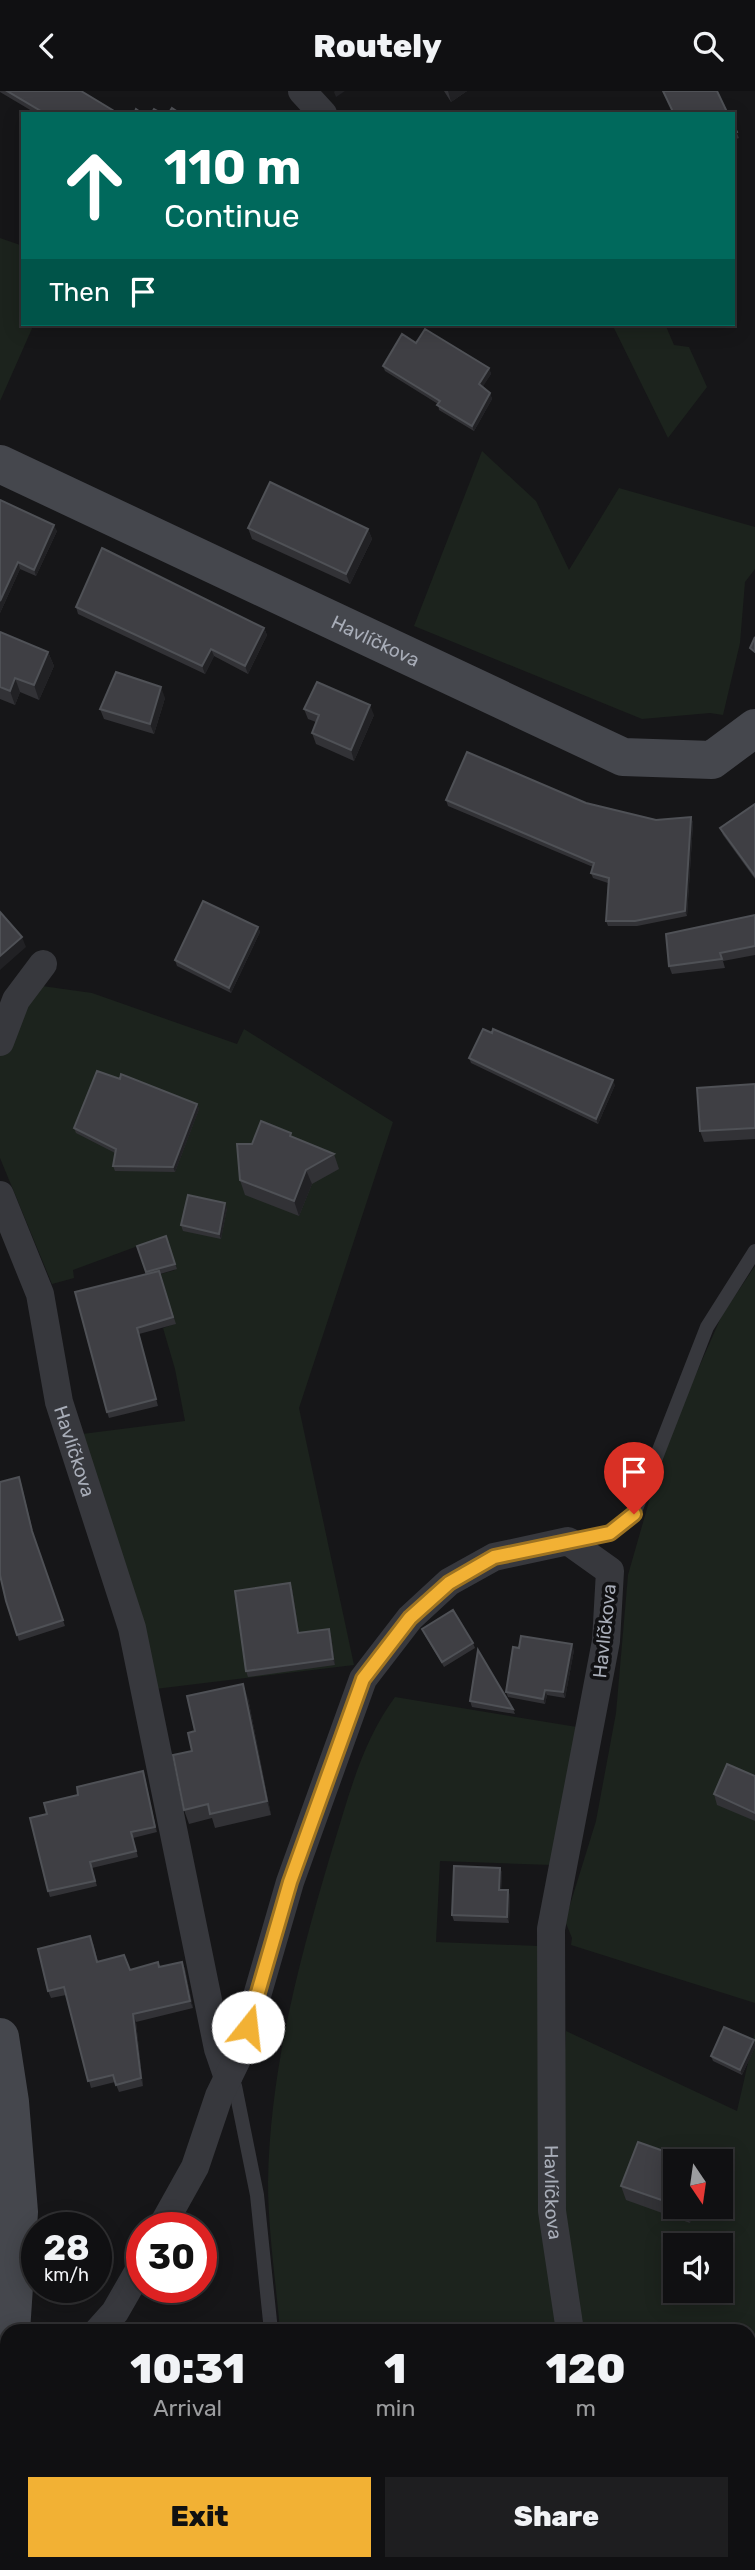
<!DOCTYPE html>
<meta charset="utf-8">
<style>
body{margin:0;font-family:Rubik,sans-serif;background:#1e1e20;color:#f1f3f6;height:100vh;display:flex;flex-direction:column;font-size:26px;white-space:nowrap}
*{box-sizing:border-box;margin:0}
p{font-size:23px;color:#9c9d9f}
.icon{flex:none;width:38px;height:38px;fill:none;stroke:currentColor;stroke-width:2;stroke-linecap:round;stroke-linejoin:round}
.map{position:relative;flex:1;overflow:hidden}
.panel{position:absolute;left:0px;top:2233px;width:756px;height:247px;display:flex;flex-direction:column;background:#101012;border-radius:21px 21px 0 0;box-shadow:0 4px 18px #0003,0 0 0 2px #303032}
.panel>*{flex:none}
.banner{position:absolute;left:21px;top:21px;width:714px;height:214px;border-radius:0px;box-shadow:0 4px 18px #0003,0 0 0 2px #303032;background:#00695c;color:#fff;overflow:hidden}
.needle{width:46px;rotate:167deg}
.tools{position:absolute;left:663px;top:2058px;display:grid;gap:14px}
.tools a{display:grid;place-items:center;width:70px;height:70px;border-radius:0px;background:#101012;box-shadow:0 4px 18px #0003,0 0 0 2px #303032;font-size:35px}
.speed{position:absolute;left:21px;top:2121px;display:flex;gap:14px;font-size:35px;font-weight:700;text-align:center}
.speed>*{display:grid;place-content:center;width:91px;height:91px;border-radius:50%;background:#101012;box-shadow:0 4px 18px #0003,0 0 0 2px #303032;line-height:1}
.speed small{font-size:18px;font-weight:400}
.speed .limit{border:10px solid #d22;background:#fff;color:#111}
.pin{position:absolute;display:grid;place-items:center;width:60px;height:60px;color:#fff;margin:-72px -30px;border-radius:50% 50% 50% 0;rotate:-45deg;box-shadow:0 0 7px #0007}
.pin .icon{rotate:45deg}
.me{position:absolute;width:77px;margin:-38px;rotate:16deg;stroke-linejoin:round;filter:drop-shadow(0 0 5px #0008)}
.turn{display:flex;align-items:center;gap:24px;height:147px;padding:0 28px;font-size:32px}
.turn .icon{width:91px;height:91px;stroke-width:2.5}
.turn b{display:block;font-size:49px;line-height:60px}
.then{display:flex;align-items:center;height:66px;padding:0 28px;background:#0003;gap:14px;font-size:26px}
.eta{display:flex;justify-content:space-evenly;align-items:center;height:119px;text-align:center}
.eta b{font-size:42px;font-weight:800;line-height:49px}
.cta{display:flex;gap:14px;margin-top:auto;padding:14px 28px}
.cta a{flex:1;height:80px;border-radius:0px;background:#f2b134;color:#111;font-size:28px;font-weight:800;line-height:80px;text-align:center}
.cta a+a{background:#1e1e20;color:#f1f3f6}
header{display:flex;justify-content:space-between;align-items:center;height:91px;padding:0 28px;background:#101012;font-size:32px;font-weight:800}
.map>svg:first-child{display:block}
</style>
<header><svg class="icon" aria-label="back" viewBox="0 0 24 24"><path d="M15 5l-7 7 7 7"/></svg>Routely<svg class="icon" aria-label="search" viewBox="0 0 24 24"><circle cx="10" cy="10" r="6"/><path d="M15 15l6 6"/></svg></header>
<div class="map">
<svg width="755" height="2479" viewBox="0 0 755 2479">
<rect width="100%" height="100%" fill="#161618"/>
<path fill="#1c231d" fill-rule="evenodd" d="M0 147 23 155V233H34L0 310Z
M612 233H665L674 254 689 256 707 296 668 347Z
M482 360 536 410 569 479 619 397 755 436V478L745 491 740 552 723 624 710 622 642 628 414 535Z
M35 894 92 902 237 953 244 938 393 1031 299 1317 354 1574 155 1598 82 1343 185 1330 175 1278 163 1237 175 1233 161 1183 175 1179 146 1152 73 1179 74 1187 52 1193 0 1067V954Z
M755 1175V1912L571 1854 572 1847 565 1830 596 1730 616 1622 628 1484 666 1351 722 1224Z
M395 1606 577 1636 552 1774 440 1770 436 1851 538 1855 562 2240H280C276 2191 268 2140 268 2091 270 1978 299 1870 331 1762 348 1708 361 1652 395 1606Z
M566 1940 737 2020 755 1941V2479H605V2473H749V2240H577L558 2086ZM676 2070H721V2116H676ZM676 2154H721V2200H676Z
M266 2473H590V2479H266Z"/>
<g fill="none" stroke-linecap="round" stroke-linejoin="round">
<path stroke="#37383d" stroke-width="14" d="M570 1450 610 1442 634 1423 707 1236 755 1160
M228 1987 235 1995 257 2104 271 2240
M297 2473 298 2479"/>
<g stroke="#37383d" stroke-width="28">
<path d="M302 0 323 23"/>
<path d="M0 951 16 909 43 873"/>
<path id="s1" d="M0 1104 40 1203 59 1311 132 1537 218 1958 228 1987"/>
<path id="s2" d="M161 2137 195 2076 219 2005 241 1960 290 1791 363 1588 410 1527 449 1491 494 1466 568 1450 610 1480 606 1550 551 1838 552 2120 570 2240"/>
<path d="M98 2240 115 2221 142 2174"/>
<path d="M596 2473V2479"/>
</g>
<g stroke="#45474d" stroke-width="38">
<path id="s3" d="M0 373 623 666 712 669 755 637"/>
<path d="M0 1946 10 2011 19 2121 11 2240"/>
<path d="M0 2479 7 2321"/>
</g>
</g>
<path fill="#323236" d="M0 0H81L119 23H37L0 1Z
M444 0H467L451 11Z
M733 33 739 47 733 49Z
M416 252 489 277 491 283 482 296 490 302 492 308 474 340 439 319 438 313 385 280 383 275Z
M0 409 57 440 36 485 20 478 0 522Z
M248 437 368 438 372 448 350 493 252 448Z
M76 516 264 537 267 544 248 583 214 565 205 583 78 523Z
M0 541 48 561 54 575 39 609 20 601 15 614 0 608Z
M165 607 154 643 104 628 100 618Z
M304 618 374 624 354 670 316 653 312 642 316 631 308 628Z
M446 709 586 712 656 729 691 726 693 732 687 825 637 835H608L606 830 608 792 593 787 591 782 593 776 448 715Z
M755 713V788L723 744 720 737Z
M755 824V864L723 870 725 877 672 883 669 875Z
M258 836 260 841 231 902 177 875 175 869Z
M492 942 615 994 598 1033 471 972 469 967Z
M120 988 197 1013 199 1018 175 1081 115 1080 113 1075 115 1062 76 1042 74 1037Z
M755 993V1048L704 1051 700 1040Z
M293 1046 334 1063 339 1078 312 1093 299 1125 245 1104 240 1089 252 1053Z
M227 1117 221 1148 183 1140 181 1134Z
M166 1145 177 1178 160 1183 176 1233 139 1243 158 1315 109 1327 107 1321 147 1183 137 1155Z
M21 1392 34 1445 65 1535 19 1550 6 1510Z
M290 1492 292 1497 299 1542 329 1538 331 1544 335 1574 248 1586 246 1580Z
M422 1538 473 1552 475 1557 444 1576 424 1543Z
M574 1559 565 1607 547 1604 545 1613 508 1606 506 1601Z
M248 1607 271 1724 215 1737 212 1727 189 1733 184 1719 195 1640Z
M470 1610 513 1618 515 1623 472 1616Z
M143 1680 157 1741 133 1747 138 1766 92 1777 97 1795 50 1806 48 1800 47 1723 78 1704Z
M755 1685V1730L717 1714 714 1703Z
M500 1777 502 1782 501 1799 510 1804 509 1832 454 1830 452 1824Z
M93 1852 98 1871 130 1879 158 1871 160 1876 182 1871 185 1878 193 1917 136 1931 143 1995 119 2001 115 1991 91 1997 66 1904 51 1907 48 1900Z
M754 1949 755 1956 742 1984 713 1970 711 1965Z
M676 2070V2116H696L690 2132 626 2109 621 2095Z
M421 2473H470L469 2479H424Z"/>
<path fill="#212124" d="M335 0H345L336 6 334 1Z
M448 0H467L451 11Z
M489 277 491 283 481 299 479 293Z
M490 302 492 308 474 340 472 335Z
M54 434 57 440 36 485 34 479Z
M368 438 372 448 350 493 346 483Z
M18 471 20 478 0 522V510Z
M264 537 267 544 248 583 245 575Z
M211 558 214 565 205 583 202 575Z
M48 561 54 575 39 609 34 594Z
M15 587 20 601 15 614 10 600Z
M161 596 165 607 154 643 150 633Z
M370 614 374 624 354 670 351 659Z
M691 726 693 732 687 825 685 820Z
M258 836 260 841 231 902 229 897Z
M22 846 26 856 0 879V865Z
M613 989 615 994 598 1033 596 1028Z
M197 1013 199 1018 175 1081 173 1076Z
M306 1079 312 1093 299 1125 294 1110Z
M225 1112 227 1117 221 1148 219 1143Z
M290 1492 292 1497 300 1548 298 1542Z
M329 1538 331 1544 335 1574 333 1568Z
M572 1553 574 1559 565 1607 563 1601Z
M243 1593 248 1607 271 1724 267 1710Z
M545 1599 547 1604 545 1613 543 1608Z
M143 1680 145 1686 157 1741 155 1736Z
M500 1777 502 1782 501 1804 499 1799Z
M508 1799 510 1804 509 1832 507 1826Z
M182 1871 185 1878 193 1917 190 1910Z
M133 1923 136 1931 143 1995 141 1987Z
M754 1949 755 1956 742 1984 740 1979Z
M685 2116H696L690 2132 685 2117Z
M465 2473H470L469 2479H465Z"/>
<path fill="#3f3f44" stroke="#4f5156" stroke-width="2" d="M7 0H81L119 23H46Z
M663 0H717L728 23H674Z
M172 17 181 23H168Z
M136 18 143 23H134Z
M154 18 163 23H151Z
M733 33 737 41 733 43Z
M425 238 489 277 479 293 490 302 472 335 437 314 440 310 383 275 402 243 416 252Z
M270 391 368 438 346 483 248 437Z
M0 409 54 434 34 479 18 471 0 510Z
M102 457 264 537 245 575 211 558 202 575 76 516Z
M0 541 48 561 34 594 15 587 10 600 0 596Z
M755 546V561L750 557Z
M116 581 161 596 150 633 100 618Z
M317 591 370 614 351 659 312 642 319 624 304 618Z
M467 661 586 712 656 729 691 726 685 820 635 830H606L609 787 591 782 594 772 446 709Z
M755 713V785L720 737Z
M203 810 258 836 229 897 175 869Z
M0 821 22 846 0 865Z
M755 824V855L720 862 722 868 669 875 666 843Z
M483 938 492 942 493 938 613 989 596 1028 469 967Z
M97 980 120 988 121 983 197 1013 173 1076 113 1075 116 1058 74 1037Z
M755 993V1037L700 1040 697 997Z
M261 1030 291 1042 290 1045 334 1063 306 1079 294 1110 240 1089 237 1053H252Z
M188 1104 225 1112 219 1143 181 1134Z
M166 1145 175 1173 146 1181 137 1155Z
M159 1180 173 1226 137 1237 156 1308 107 1321 75 1201Z
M19 1386 32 1440 63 1529 17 1544 6 1510 0 1484V1391Z
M290 1492 298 1542 329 1538 333 1568 246 1580 235 1500Z
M453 1519 473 1552 442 1571 422 1538Z
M521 1545 572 1553 563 1601 545 1599 543 1608 506 1601 513 1556 519 1557Z
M478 1559 513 1618 470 1610Z
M243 1593 267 1710 210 1723 208 1713 184 1719 173 1664 192 1660 188 1642 195 1640 187 1605Z
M727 1673 755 1685V1722L714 1703Z
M143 1680 155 1736 131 1741 136 1760 90 1771 95 1790 48 1800 30 1727 47 1723 44 1712 78 1704 77 1696Z
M454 1775 500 1777 499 1799H508L507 1826 452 1824Z
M90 1845 97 1871 124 1864 130 1879 158 1871 159 1876 182 1871 190 1910 133 1923 141 1987 116 1994 113 1984 88 1990 64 1896 48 1900 38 1858Z
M724 1936 754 1949 740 1979 711 1965Z
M638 2051 692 2070H676V2114L621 2095Z
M434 2473H465L464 2477Z
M44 2476 89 2478V2479H44Z"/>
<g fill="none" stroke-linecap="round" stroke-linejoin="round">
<defs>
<path id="route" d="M248 1936 290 1791 363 1588 410 1527 449 1492 494 1466 610 1442 634 1423"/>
</defs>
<use href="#route" stroke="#9d7322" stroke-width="18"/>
<use href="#route" stroke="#f2b134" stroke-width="12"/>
</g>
<g text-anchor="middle" stroke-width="7" stroke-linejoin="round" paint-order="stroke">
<g font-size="19" fill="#a8adb8" stroke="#111113">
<text dy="7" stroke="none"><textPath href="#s3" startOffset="415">Havlíčkova</textPath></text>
<text dy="7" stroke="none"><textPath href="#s1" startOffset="268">Havlíčkova</textPath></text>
<text transform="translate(604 1540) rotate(-84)" y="7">Havlíčkova</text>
<text dy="7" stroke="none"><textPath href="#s2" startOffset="1522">Havlíčkova</textPath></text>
</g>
</g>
</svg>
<div class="tools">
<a><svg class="needle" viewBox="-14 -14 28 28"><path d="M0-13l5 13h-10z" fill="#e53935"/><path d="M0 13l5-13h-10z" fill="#9c9d9f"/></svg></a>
<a><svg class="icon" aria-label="sound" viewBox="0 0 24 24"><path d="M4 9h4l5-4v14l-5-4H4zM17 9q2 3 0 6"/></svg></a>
</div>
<div class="speed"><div>28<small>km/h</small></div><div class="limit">30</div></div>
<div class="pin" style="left:634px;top:1423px;background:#d93025"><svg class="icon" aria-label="arrive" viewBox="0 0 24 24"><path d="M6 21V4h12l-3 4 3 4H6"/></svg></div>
<svg class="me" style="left:248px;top:1936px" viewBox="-20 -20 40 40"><circle r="19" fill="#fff"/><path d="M0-13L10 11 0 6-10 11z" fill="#f2b134"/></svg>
<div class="banner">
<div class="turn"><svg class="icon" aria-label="ahead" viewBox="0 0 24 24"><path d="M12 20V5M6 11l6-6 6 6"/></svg><div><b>110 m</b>Continue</div></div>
<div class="then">Then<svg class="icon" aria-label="arrive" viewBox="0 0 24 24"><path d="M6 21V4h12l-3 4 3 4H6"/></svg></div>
</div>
<section class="panel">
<div class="eta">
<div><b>10:31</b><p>Arrival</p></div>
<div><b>1</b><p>min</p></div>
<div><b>120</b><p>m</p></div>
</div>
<div class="cta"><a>Exit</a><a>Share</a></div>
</section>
</div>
